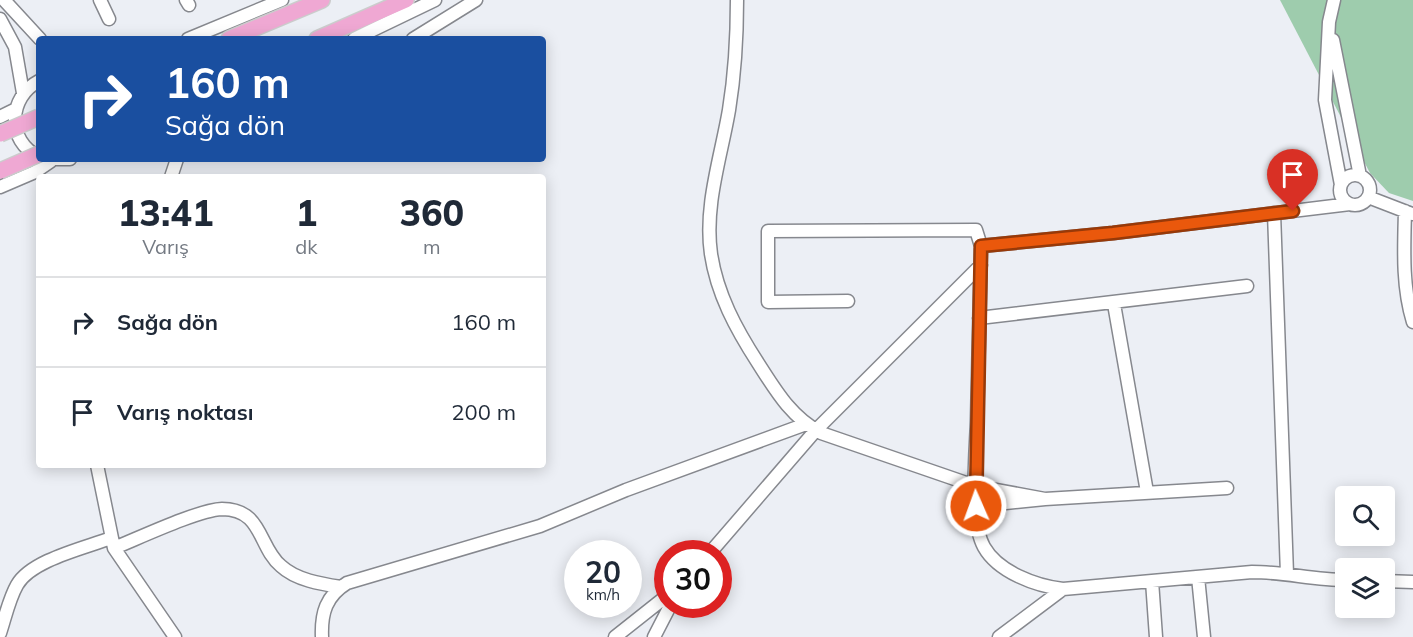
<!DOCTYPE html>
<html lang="tr">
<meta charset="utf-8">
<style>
body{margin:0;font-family:Mulish,sans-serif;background:#f6f6f7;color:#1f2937;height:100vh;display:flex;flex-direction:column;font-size:22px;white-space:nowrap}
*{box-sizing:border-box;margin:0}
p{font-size:20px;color:#747a83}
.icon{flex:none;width:33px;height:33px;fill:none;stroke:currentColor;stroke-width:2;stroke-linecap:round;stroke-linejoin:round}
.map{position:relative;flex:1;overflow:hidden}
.drawer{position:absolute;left:36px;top:174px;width:510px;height:294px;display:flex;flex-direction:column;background:#fff;border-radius:6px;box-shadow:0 3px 15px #0003}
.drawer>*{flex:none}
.banner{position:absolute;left:36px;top:36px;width:510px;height:126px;border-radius:6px;box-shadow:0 3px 15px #0003;background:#1a4fa0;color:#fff;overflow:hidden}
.tools{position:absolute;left:1335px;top:486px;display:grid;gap:12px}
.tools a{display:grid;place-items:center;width:60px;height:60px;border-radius:6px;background:#fff;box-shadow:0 3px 15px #0003;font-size:30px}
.speed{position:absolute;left:564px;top:540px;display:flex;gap:12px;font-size:30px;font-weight:700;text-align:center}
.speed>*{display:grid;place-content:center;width:78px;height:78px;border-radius:50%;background:#fff;box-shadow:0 3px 15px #0003;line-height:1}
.speed small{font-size:15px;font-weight:400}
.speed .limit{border:9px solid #d22;background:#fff;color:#111}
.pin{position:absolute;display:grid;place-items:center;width:51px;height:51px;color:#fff;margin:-62px -26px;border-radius:50% 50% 50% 0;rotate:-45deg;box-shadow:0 0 6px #0007}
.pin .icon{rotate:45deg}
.me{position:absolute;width:66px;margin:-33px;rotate:358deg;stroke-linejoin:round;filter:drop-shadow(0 0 4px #0008)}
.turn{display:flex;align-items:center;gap:21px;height:126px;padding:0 30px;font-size:27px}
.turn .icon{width:78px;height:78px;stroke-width:2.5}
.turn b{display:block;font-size:42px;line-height:51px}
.eta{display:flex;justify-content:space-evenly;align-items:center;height:102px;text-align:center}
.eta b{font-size:36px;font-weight:800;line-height:42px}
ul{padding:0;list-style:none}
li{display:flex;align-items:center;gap:18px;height:90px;padding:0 30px;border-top:2px solid #e0e1e3}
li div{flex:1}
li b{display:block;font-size:22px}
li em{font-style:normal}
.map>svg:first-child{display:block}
</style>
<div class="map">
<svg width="1413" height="637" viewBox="0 0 1413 637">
<rect width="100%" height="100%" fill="#eceff5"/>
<path fill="#9eccad" d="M1280 0H1413V201L1389 193 1370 173Z"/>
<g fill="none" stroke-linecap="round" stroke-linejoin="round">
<defs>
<path id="minor" d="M4 0 40 39
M100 0 109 19
M186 0 189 5
M737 0C737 37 735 73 729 110 721 157 704 206 711 254 717 294 736 329 758 363 776 391 791 417 821 433L975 486 1045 499
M1334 0 1329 22 1325 100 1341 185
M0 19 15 47 23 93
M188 39 282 0
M354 39 435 0
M413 39 476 0
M1333 40 1360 176
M39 81C8 97 6 141 39 157
M0 117 16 109
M44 159H70
M1340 190a15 15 0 1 1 30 0a15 15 0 1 1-30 0Z
M171 177 177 159
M0 187 35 172 51 161
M1368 197 1412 214
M1405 211C1404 249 1402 286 1413 322
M1274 213 1287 574
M981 246 1113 233 1350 204
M848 301 768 302V231L976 230 981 246C980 304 978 362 977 420 976 452 969 520 984 547 998 572 1036 586 1063 589L1252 572C1284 572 1314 580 1346 580
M1114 304 1147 492
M979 318 1247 286
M97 465 114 548 175 637
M977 506 1045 499 1227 488
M114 548C139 538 198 510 222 509 263 509 258 547 281 566 296 580 321 584 341 587
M709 554 816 430 981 265
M1198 577 1204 637
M1152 581 1156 637
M1384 581 1413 582
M0 633C5 618 9 599 17 585 31 560 85 548 111 538
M322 637C321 613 326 596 347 583L540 526 626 490 806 424
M615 637 668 595
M654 637 671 604
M999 637 1063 589"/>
<path id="major" d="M229 39 322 0
M317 39 406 0"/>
</defs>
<use href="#minor" stroke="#86888e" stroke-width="15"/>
<use href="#major" stroke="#cbcccc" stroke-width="18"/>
<use href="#minor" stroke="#fff" stroke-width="12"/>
<use href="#major" stroke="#efa8d3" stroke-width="15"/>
<defs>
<path id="major-bridge" d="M0 134 39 117
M0 171 39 154"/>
</defs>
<use href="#major-bridge" stroke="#cbcccc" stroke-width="18" stroke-linecap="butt"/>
<use href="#major-bridge" stroke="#efa8d3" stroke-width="15"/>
</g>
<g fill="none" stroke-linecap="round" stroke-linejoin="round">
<defs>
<path id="route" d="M976 506 981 246 1113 233 1293 211"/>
</defs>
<use href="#route" stroke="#983908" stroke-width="15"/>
<use href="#route" stroke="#ea580c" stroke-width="10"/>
</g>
</svg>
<div class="tools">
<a><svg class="icon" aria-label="search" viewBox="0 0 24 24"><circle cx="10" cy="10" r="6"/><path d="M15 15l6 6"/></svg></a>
<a><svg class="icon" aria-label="layers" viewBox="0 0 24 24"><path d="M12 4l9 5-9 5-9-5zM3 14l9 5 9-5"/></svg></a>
</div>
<div class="speed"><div>20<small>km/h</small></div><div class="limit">30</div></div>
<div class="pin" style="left:1293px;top:211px;background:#d93025"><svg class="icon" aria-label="arrive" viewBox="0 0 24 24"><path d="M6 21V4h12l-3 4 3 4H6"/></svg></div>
<svg class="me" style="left:976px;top:506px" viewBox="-20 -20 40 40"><circle r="17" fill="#ea580c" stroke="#fff" stroke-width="3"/><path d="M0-11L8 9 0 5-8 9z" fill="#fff"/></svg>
<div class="banner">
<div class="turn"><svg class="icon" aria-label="right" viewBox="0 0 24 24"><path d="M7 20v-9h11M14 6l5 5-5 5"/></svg><div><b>160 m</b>Sağa dön</div></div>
</div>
<section class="drawer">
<div class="eta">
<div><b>13:41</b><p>Varış</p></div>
<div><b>1</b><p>dk</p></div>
<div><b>360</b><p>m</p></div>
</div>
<ul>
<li><svg class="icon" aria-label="right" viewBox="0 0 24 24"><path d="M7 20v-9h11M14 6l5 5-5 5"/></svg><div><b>Sağa dön</b></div><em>160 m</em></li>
<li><svg class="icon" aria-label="arrive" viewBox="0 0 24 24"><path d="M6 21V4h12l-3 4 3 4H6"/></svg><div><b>Varış noktası</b></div><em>200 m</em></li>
</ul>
</section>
</div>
